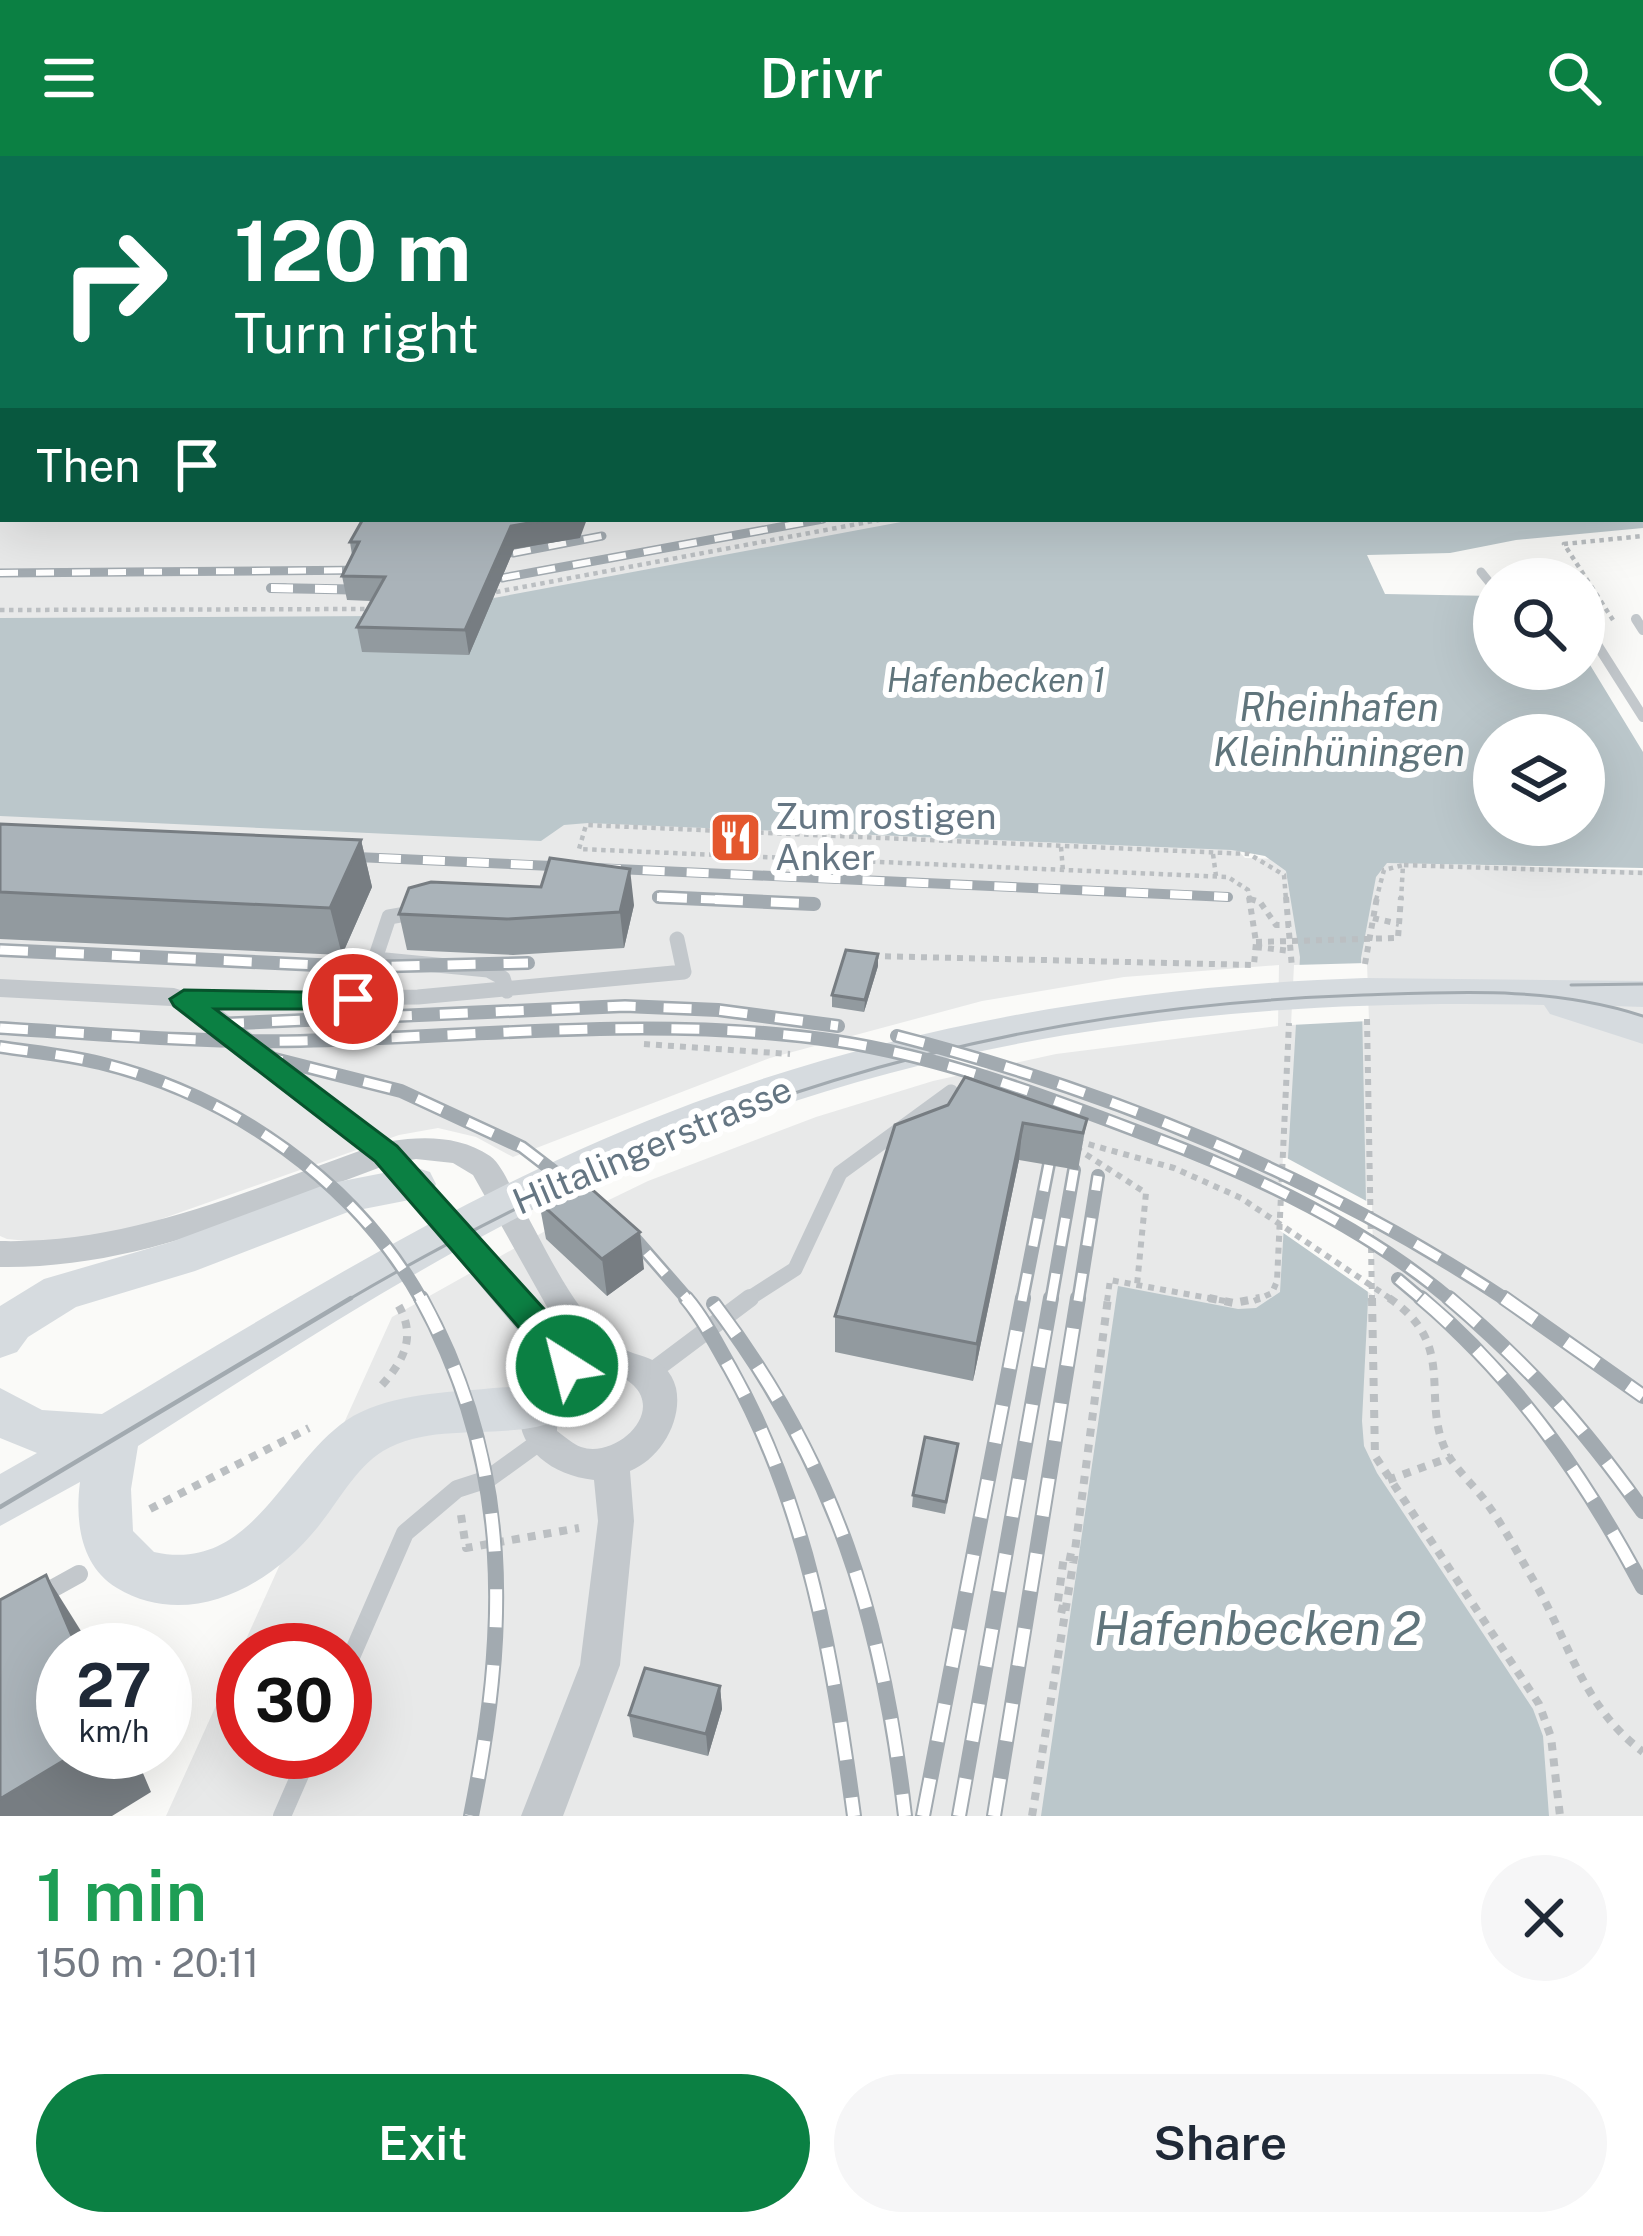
<!DOCTYPE html>
<meta charset="utf-8">
<style>
body{margin:0;font-family:"Public Sans",sans-serif;background:#f6f6f7;color:#1f2937;height:100vh;display:flex;flex-direction:column;font-size:45px;white-space:nowrap}
*{box-sizing:border-box;margin:0}
p{font-size:39px;color:#747a83}
.icon{flex:none;width:66px;height:66px;fill:none;stroke:currentColor;stroke-width:2;stroke-linecap:round;stroke-linejoin:round}
.map{position:relative;height:1660px;overflow:hidden}
.details{display:flex;flex-direction:column;background:#fff;flex:1}
.details>*{flex:none}
.banner{position:absolute;left:0px;top:0px;width:1644px;height:366px;box-shadow:0 12px 48px #0002;background:#0b6e4f;color:#fff;overflow:hidden}
.buttons{position:absolute;left:1473px;top:402px;display:grid;gap:24px}
.buttons a{display:grid;place-items:center;width:132px;height:132px;border-radius:50%;background:#fff;box-shadow:0 12px 48px #0002;font-size:60px}
.speed{position:absolute;left:36px;top:1467px;display:flex;gap:24px;font-size:60px;font-weight:700;text-align:center}
.speed>*{display:grid;place-content:center;width:156px;height:156px;border-radius:50%;background:#fff;box-shadow:0 12px 48px #0002;line-height:1}
.speed small{font-size:30px;font-weight:400}
.speed .limit{border:18px solid #d22;background:#fff;color:#111}
.pin{position:absolute;display:grid;place-items:center;width:102px;height:102px;color:#fff;margin:-51px;border:6px solid #fff;border-radius:50%;box-shadow:0 3px 12px #0007}
.me{position:absolute;width:132px;margin:-66px;rotate:324deg;stroke-linejoin:round;filter:drop-shadow(0 0 9px #0008)}
.turn{display:flex;align-items:center;gap:42px;height:252px;padding:0 36px;font-size:54px}
.turn .icon{width:156px;height:156px;stroke-width:2.5}
.turn b{display:block;font-size:84px;line-height:102px}
.then{display:flex;align-items:center;height:114px;padding:0 36px;background:#0003;gap:24px;font-size:45px}
.round{display:grid;place-items:center;flex:none;width:126px;height:126px;border-radius:63px;background:#f6f6f7}
.overview{display:flex;align-items:center;justify-content:space-between;height:204px;padding:0 36px}
h1{font-size:72px;font-weight:600;line-height:90px;color:#1e9e55}
.cta{display:flex;gap:24px;margin-top:auto;padding:24px 36px}
.cta a{flex:1;height:138px;border-radius:72px;background:#0b8043;color:#fff;font-size:48px;font-weight:600;line-height:138px;text-align:center}
.cta a+a{background:#f6f6f7;color:#1f2937}
header{display:flex;justify-content:space-between;align-items:center;height:156px;padding:0 36px;background:#0b8043;color:#fff;font-size:54px;font-weight:600}
.map>svg:first-child{display:block}
</style>
<header><svg class="icon" aria-label="menu" viewBox="0 0 24 24"><path d="M4 6h16M4 12h16M4 18h16"/></svg>Drivr<svg class="icon" aria-label="search" viewBox="0 0 24 24"><circle cx="10" cy="10" r="6"/><path d="M15 15l6 6"/></svg></header>
<div class="map">
<svg width="1643" height="1660" viewBox="0 0 1643 1660">
<rect width="100%" height="100%" fill="#fafaf8"/>
<path fill="#e8e9e9" fill-rule="evenodd" d="M0 280 3 363H928L1245 702 1643 714V1660H166L392 1161 547 1074 648 1025 816 961 933 925 1056 898 1278 870 1279 809 1124 821 982 845 770 902 513 1001 476 981 438 972 399 979 119 1078 37 1086 7 1083 0 1080ZM243 1494H345V1596H243Z"/>
<path fill="#bbc7cb" fill-rule="evenodd" d="M1641 92 1643 372 1516 384 1450 397 1367 399 1385 438 1494 440V513H1584V499L1643 596V712L1387 707 1376 721 1361 802 1368 1144 1362 1265 1364 1290 1377 1317 1533 1553 1543 1580 1549 1660H1041L1118 1130 1238 1153 1256 1152 1280 1136 1300 801 1286 715 1265 700 1232 694 588 667 564 669 541 685 0 660V462L378 460 424 455 917 363H1641ZM1494 579H1584V669H1494Z"/>
<path fill="#fafaf8" d="M1367 807 1369 865 1291 869 1294 809Z
M1283 1000 1372 1048 1374 1140 1279 1074Z"/>
<g fill="none" stroke-linecap="round" stroke-linejoin="round">
<path stroke="#bbbfc2" stroke-width="4.5" stroke-dasharray="4.5 4.5" stroke-linecap="butt" d="M496 436 884 363
M0 454 370 453
M1613 464 1564 388 1643 380
M1061 691 1063 715
M1213 698 1216 720
M1250 744 1248 734 1228 721 579 693 586 669 1249 698 1284 719 1286 744
M1376 744 1384 714 1403 709
M1401 744 1403 709 1643 717"/>
<path stroke="#bbbfc2" stroke-width="6" stroke-dasharray="6 6" stroke-linecap="butt" d="M1286 741 1292 812
M1250 743 1260 746 1276 769H1290
M1373 762 1399 768
M1256 786 1398 782 1401 741
M1256 791 1291 795
M873 800 1254 809 1256 786 1249 741
M1365 808 1377 741
M1367 863 1372 1145
M644 888 790 898
M1077 985 1174 1012 1241 1042 1394 1145
M1076 992 1146 1037 1137 1129
M1107 1145 1110 1124 1225 1145
M1254 1145 1272 1137 1277 1125 1289 867"/>
<path stroke="#bbbfc2" stroke-width="8" stroke-dasharray="8 8" stroke-linecap="butt" d="M1209 1142 1234 1147 1260 1142
M1372 1142 1375 1300 1539 1548 1551 1581 1560 1660
M1389 1142C1460 1190 1418 1243 1448 1299 1457 1314 1472 1328 1483 1342 1501 1366 1516 1394 1531 1420 1570 1485 1580 1548 1643 1596
M382 1229C405 1203 417 1179 397 1147
M1388 1324 1451 1301
M150 1353 309 1272
M461 1359 466 1392 579 1372
M1066 1454 1057 1452 1064 1400 1074 1402
M1032 1660 1074 1402 1108 1142"/>
<path stroke="#c3c8cc" stroke-width="9" d="M1481 416 1494 432"/>
<path stroke="#c3c8cc" stroke-width="10" d="M1636 463 1643 474
M1584 468 1643 561"/>
<path stroke="#c3c8cc" stroke-width="15" d="M417 756 389 761 375 803 488 814 503 822 507 835
M189 843 418 841 684 816 677 783
M745 1145 795 1113 840 1017 951 936"/>
<path stroke="#c3c8cc" stroke-width="18" d="M650 1217 750 1142
M41 1439 79 1418
M345 1515 405 1377 457 1333 488 1323 542 1284
M282 1660 310 1596"/>
<path fill="#c3c8cc" fill-rule="evenodd" d="M800 0H814L798 3Z
M0 60H3V68H0Z
M0 316H3V326H0Z
M0 823 174 832 206 842 391 985C424 980 461 980 490 1000 501 1008 508 1026 515 1038 543 1085 569 1150 612 1186 633 1204 667 1196 676 1232 683 1265 660 1303 630 1315L634 1365 620 1509 563 1660H521L580 1509 598 1365 594 1324C529 1317 491 1259 546 1208L381 1011C255 1057 137 1113 0 1111V1085C130 1088 241 1037 362 994L186 856 171 850 0 841ZM416 1003 453 1007 473 1019 556 1167 577 1193 410 1004ZM603 1214C685 1237 622 1305 581 1291 573 1288 564 1280 557 1275L558 1243 572 1227Z"/>
<path fill="#d6dbdf" fill-rule="evenodd" d="M1365 822 1643 825V851L1613 850 1643 860V888L1550 858 1544 849C1219 841 916 880 616 1014 448 1089 293 1192 138 1290L131 1333 133 1375 154 1396C248 1417 280 1316 340 1269 374 1242 430 1237 472 1234 500 1232 528 1227 554 1236L561 1251 554 1266C500 1285 433 1265 383 1295 356 1311 337 1348 317 1372 270 1430 189 1475 117 1432 80 1410 75 1364 80 1326L0 1370V1318L37 1297 0 1282V1232L42 1254 102 1258C258 1165 413 1069 579 994 826 882 1095 831 1365 822Z
M414 1011 430 1016 436 1028 430 1040 348 1056 195 1115 76 1151 28 1181 17 1196 0 1202V1150L44 1123 171 1086 327 1028Z"/>
<path stroke="#a2aab0" stroke-width="3" d="M1571 829 1643 828
M346 1145C674 952 980 852 1363 839 1457 836 1552 830 1643 860"/>
<path stroke="#a2aab0" stroke-width="4.5" d="M0 1351 351 1142"/>
<defs>
<path id="rail-far3" d="M513 397 602 380
M0 417 378 414
M502 422 823 363
M271 432H285"/>
<path id="rail-far2" d="M271 432 379 434
M335 700 1228 741
M657 741 727 744"/>
<path id="rail-far1" d="M659 741 814 748
M0 794 359 811 528 807
M216 868 625 850 718 854 838 870
M0 872C100 878 200 887 300 885 478 881 659 859 836 885 943 901 1050 942 1150 980 1255 1019 1366 1072 1452 1145
M897 880C1116 937 1319 1020 1508 1145
M0 891C33 896 67 899 100 907 232 939 356 1026 422 1145
M255 898 401 935 522 991 621 1067 689 1145
M1398 1123 1424 1145
M1022 1145 1049 1008
M1051 1145 1074 1014
M1078 1145 1098 1020"/>
<path id="rail" d="M421 1142C514 1311 508 1476 471 1660
M686 1142C704 1163 716 1188 730 1212 808 1351 833 1504 854 1660
M1421 1142C1516 1222 1585 1322 1643 1431
M1449 1142C1529 1210 1582 1269 1643 1355
M1504 1142 1643 1240
M714 1148C836 1310 882 1461 905 1660
M923 1660 1023 1142
M959 1660 1051 1142
M994 1660 1078 1142"/>
</defs>
<use href="#rail-far3" stroke="#a2aab0" stroke-width="9"/>
<use href="#rail-far2" stroke="#a2aab0" stroke-width="10"/>
<use href="#rail-far1" stroke="#a2aab0" stroke-width="14"/>
<use href="#rail" stroke="#a2aab0" stroke-width="16"/>
<use href="#rail-far3" stroke="#fff" stroke-width="6" stroke-dasharray="18" stroke-linecap="butt"/>
<use href="#rail-far2" stroke="#fff" stroke-width="8" stroke-dasharray="22" stroke-linecap="butt"/>
<use href="#rail-far1" stroke="#fff" stroke-width="9" stroke-dasharray="28" stroke-linecap="butt"/>
<use href="#rail" stroke="#fff" stroke-width="12" stroke-dasharray="38" stroke-linecap="butt"/>
</g>
<path fill="#929a9f" d="M910 0H1452L1374 3H909Z
M1498 0H1643V54H1641V3H1503Z
M580 382 514 393 469 499 362 496 357 471 371 445 347 444 342 420 352 399 350 386Z
M0 668 361 684 372 731 342 799 0 783Z
M634 749 624 792 513 799 407 794 399 758Z
M878 810 864 856 832 851V839Z
M948 949 1087 963 1078 1014 1019 1004 973 1225 835 1196V1160Z
M539 1046 644 1113 607 1140 546 1083Z
M958 1288 945 1358 912 1351 913 1339Z
M720 1530 722 1553 708 1600 633 1581 629 1559Z"/>
<path fill="#777d82" d="M502 0H551L542 3H468Z
M1210 0H1331L1330 3H1210Z
M552 363H587L580 382 514 393 469 499 465 474 511 370Z
M361 684 372 731 342 799 330 752Z
M630 713 634 749 624 792 620 756Z
M878 798V810L864 856 865 844Z
M1023 967 1019 1004 973 1225 977 1188Z
M640 1076 644 1113 607 1140 602 1103Z
M46 1419 86 1483 91 1494H78Z
M720 1530 722 1553 708 1600 706 1578Z
M78 1596H134L151 1636 112 1660H0V1643Z"/>
<path fill="#aab3b9" stroke="#777d82" stroke-width="3" d="M0 0H299L296 3H3V30H0Z
M379 0H503L468 3H378Z
M910 0H1213L1215 3H910Z
M1538 0H1643V31H1641V3H1542Z
M363 363H552L511 370 465 474 357 471 385 421 342 420 359 386H350Z
M0 668 361 684 330 752 0 736Z
M550 702 630 713 620 756 507 763 399 758 409 732 431 726 541 731Z
M846 794 878 798 865 844 832 839Z
M965 921 1087 963 1083 977 1023 967 977 1188 835 1160 895 969 948 949Z
M578 1021 640 1076 602 1103 539 1046Z
M925 1281 958 1288 946 1346 913 1339Z
M46 1419 78 1494H63V1596H78L0 1643V1444Z
M645 1512 720 1530 706 1578 629 1559Z"/>
<path fill="#0b8043" stroke="#07532c" stroke-width="3" d="M184 834 363 837 367 843 353 853H215L397 990 552 1162 584 1210 579 1221 567 1225 555 1221 528 1182 375 1005 174 850 170 843Z"/>
<defs>
<symbol id="restaurant-square" viewBox="-11 -11 22 22"><rect x="-9" y="-9" width="18" height="18" rx="4" fill="#e4572e" stroke="#fff"/><path d="M-5-6h1v4h1v-4h1v4h1v-4h1v5L-1.5 .5V6h-2V.5L-5-1ZM5-6V6H3V1.5H1.5Q1.5-4 5-6Z" fill="#fff"/></symbol>
</defs>
<g fill-rule="evenodd">
<use href="#restaurant-square" x="706" y="652" width="59" height="59"/>
</g>
<g text-anchor="middle" stroke-width="12" stroke-linejoin="round" paint-order="stroke">
<g font-size="33" font-style="italic" fill="#60757c" stroke="#fff">
<text x="996" y="536">Hafenbecken 1</text>
</g>
<g font-size="36" fill="#657683" stroke="#fff" text-anchor="start">
<text x="775" y="673">Zum rostigen<tspan x="775" dy="41">Anker</tspan></text>
</g>
<g font-size="36" fill="#657683" stroke="#fff">
<text transform="translate(652 989) rotate(-23)" y="13">Hiltalingerstrasse</text>
</g>
<g font-size="39" font-style="italic" fill="#60757c" stroke="#fff">
<text x="1339" y="565">Rheinhafen<tspan x="1339" dy="45">Kleinhüningen</tspan></text>
</g>
<g font-size="48" font-style="italic" fill="#60757c" stroke="#fff">
<text x="1257" y="1489">Hafenbecken 2</text>
</g>
</g>
</svg>
<div class="buttons">
<a><svg class="icon" aria-label="search" viewBox="0 0 24 24"><circle cx="10" cy="10" r="6"/><path d="M15 15l6 6"/></svg></a>
<a><svg class="icon" aria-label="layers" viewBox="0 0 24 24"><path d="M12 4l9 5-9 5-9-5zM3 14l9 5 9-5"/></svg></a>
</div>
<div class="speed"><div>27<small>km/h</small></div><div class="limit">30</div></div>
<div class="pin" style="left:353px;top:843px;background:#d93025"><svg class="icon" aria-label="arrive" viewBox="0 0 24 24"><path d="M6 21V4h12l-3 4 3 4H6"/></svg></div>
<svg class="me" style="left:567px;top:1210px" viewBox="-20 -20 40 40"><circle r="17" fill="#0b8043" stroke="#fff" stroke-width="3"/><path d="M0-11L8 9 0 5-8 9z" fill="#fff"/></svg>
<div class="banner">
<div class="turn"><svg class="icon" aria-label="right" viewBox="0 0 24 24"><path d="M7 20v-9h11M14 6l5 5-5 5"/></svg><div><b>120 m</b>Turn right</div></div>
<div class="then">Then<svg class="icon" aria-label="arrive" viewBox="0 0 24 24"><path d="M6 21V4h12l-3 4 3 4H6"/></svg></div>
</div>
</div>
<section class="details">
<div class="overview"><div><h1>1 min</h1><p>150 m · 20:11</p></div><a class="round"><svg class="icon" aria-label="close" viewBox="0 0 24 24"><path d="M6 6l12 12M18 6L6 18"/></svg></a></div>
<div class="cta"><a>Exit</a><a>Share</a></div>
</section>
